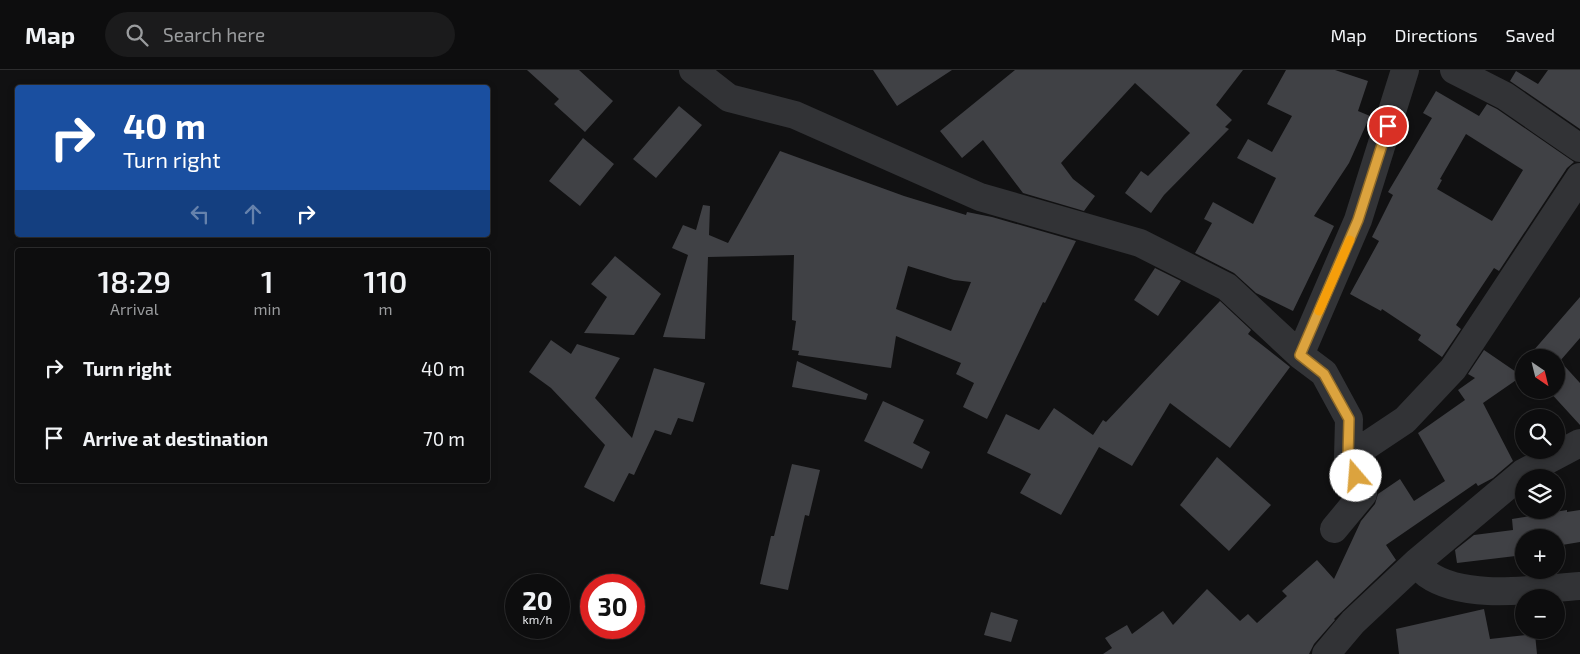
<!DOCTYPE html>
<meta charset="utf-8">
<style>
body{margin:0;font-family:"Exo 2",sans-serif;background:#1b1b1c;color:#f1f3f6;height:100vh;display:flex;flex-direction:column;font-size:19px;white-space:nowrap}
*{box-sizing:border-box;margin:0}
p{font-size:16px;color:#9a9c9e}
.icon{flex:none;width:28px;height:28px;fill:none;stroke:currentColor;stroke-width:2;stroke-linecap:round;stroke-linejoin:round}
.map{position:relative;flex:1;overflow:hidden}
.sheet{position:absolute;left:15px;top:178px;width:475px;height:235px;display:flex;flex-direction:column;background:#0d0d0e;border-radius:5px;box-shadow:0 2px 8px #0003,0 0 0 1px #2d2d2e}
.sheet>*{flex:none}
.banner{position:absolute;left:15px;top:15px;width:475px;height:152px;border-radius:5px;box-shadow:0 2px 8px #0003,0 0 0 1px #2d2d2e;background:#1a4fa0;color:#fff;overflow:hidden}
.needle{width:32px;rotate:145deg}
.controls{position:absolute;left:1515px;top:279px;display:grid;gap:10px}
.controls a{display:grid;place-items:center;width:50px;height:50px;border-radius:50%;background:#0d0d0e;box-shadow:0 2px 8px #0003,0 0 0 1px #2d2d2e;font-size:25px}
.speed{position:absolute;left:505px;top:504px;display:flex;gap:10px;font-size:25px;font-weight:700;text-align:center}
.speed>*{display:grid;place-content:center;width:65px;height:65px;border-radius:50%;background:#0d0d0e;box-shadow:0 2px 8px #0003,0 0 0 1px #2d2d2e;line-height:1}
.speed small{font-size:12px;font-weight:400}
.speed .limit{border:8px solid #d22;background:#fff;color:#111}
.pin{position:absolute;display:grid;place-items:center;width:42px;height:42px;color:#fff;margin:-21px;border:2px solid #fff;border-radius:50%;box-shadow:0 1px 5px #0007}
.me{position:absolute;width:55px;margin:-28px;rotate:342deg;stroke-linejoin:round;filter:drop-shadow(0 0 4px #0008)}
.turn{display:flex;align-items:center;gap:18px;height:105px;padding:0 25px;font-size:22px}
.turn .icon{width:65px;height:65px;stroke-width:2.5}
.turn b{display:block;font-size:35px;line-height:42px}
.lanes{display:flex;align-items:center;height:48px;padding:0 25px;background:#0003;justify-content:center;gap:25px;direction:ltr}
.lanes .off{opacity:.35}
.eta{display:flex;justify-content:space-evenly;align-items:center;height:85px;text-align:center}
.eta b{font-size:30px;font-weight:600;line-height:35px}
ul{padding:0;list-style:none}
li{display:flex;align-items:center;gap:15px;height:70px;padding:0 25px}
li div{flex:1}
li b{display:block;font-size:19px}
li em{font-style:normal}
header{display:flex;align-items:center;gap:30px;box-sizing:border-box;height:70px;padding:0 25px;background:#0d0d0e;border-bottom:1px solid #2d2d2e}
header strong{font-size:24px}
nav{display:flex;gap:28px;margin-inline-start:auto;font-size:18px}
.search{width:350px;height:45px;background:#1b1b1c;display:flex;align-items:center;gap:12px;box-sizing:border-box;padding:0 18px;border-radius:28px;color:#9a9c9e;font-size:19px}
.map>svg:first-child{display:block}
</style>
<header>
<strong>Map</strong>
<div class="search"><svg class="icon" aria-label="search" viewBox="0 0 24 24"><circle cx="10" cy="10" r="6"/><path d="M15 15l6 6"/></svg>Search here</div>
<nav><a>Map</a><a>Directions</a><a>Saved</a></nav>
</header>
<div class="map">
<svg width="1580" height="584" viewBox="0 0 1580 584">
<rect width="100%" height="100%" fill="#111112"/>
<path fill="#404145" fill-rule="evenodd" d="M527 0H579L613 31 585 62 554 34 559 29Z
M873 0H952L897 36Z
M1015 0H1243L1216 35 1232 50 1225 57 1229 59 1164 125 1151 143 1125 123 1141 101 1148 106 1190 63 1135 13 1061 93 1073 109 1095 126 1084 141 1023 123 983 70 962 88 940 61Z
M1286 0H1335L1368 11 1358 41 1370 46 1349 93 1314 146 1334 156 1293 241 1256 223 1234 203 1195 183 1212 153 1204 149 1213 132 1253 154 1276 108 1237 88 1248 69 1272 82 1292 46 1267 34Z
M1548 0H1580V59L1510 11 1516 1 1538 14Z
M1436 21 1479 46 1487 34 1497 39 1574 92 1567 98 1499 201 1494 198 1456 255 1461 259 1442 287 1418 270 1421 265 1382 239 1381 241 1350 224 1379 171 1372 167 1393 125 1388 122 1432 48 1423 43ZM1466 64 1523 100 1492 151 1437 119 1442 110 1440 109Z
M679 36 702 55 656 108 633 89Z
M583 68 614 94 580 136 549 111Z
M780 81 904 126 966 145 967 142 992 147 1076 171 1045 233 1043 232 987 349 963 337 974 313 956 304 961 293 896 266 891 298 798 285 799 281 792 280 796 251 792 250 794 185 708 187 705 269 663 267 688 185 672 178 683 155 696 160 703 135 710 136 709 165 728 173ZM908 196 954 210 971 212 951 261 896 239Z
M615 186 661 224 634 265 584 263 607 227 591 214Z
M1155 198 1181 211 1158 246 1134 230Z
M1580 227V268L1560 291 1580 313V355L1548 320H1556V288H1527Z
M1220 231 1251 260 1248 264 1290 297 1230 378 1170 333 1132 396 1099 377 1061 445 1020 423 1031 404 987 383 1006 344 1039 360 1054 338 1093 365 1103 350 1106 352Z
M551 270 571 284 577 274 620 288 595 328 632 368 654 298 705 313 693 352 678 348 671 365 655 360 634 405 629 403 614 432 584 417 605 375 551 318 529 302Z
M1484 280 1522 306 1483 333 1513 391 1493 408 1478 416 1476 413 1386 475 1396 490 1334 549 1335 550 1314 574 1309 584H1103L1112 578 1105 568 1127 555 1132 564 1163 541 1173 555 1207 519 1240 551 1248 544 1257 553 1287 526 1282 521 1317 490 1334 509 1361 451 1375 434 1378 424 1400 409 1414 431 1445 411 1418 363 1465 330 1458 320 1475 308 1468 304Z
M797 291 868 324 866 330 792 317Z
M883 331 924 350 913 373 930 382 922 399 864 371Z
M1217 387 1271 435 1229 481 1180 435Z
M792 394 820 400 809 446 805 445 788 520 760 514 771 466H774Z
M1567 440V442L1580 440V472L1556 476V468H1524V485L1457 493 1455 480 1474 465 1513 460 1512 449Z
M1484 539 1490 569 1535 564 1537 584H1399L1396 559Z
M991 542 1018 550 1011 572 984 565Z"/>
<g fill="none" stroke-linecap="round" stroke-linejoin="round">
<path stroke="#323336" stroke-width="28" d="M693 0 729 28 795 45 980 127 1140 173 1227 217 1300 285 1324 303 1349 349 1348 388 1363 424 1334 459
M1454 0 1505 26 1580 78
M1300 285 1358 150 1405 0
M1348 388 1405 350 1453 299 1580 107
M1417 492C1420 496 1423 501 1427 504 1465 531 1535 519 1580 516
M1326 584 1353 552 1417 492 1523 403 1580 373"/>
</g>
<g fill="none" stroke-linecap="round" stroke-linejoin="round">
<defs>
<path id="route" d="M1356 406 1348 388 1349 349 1324 304 1300 285 1358 150 1388 56"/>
</defs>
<use href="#route" stroke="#8f6a28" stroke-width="12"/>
<use href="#route" stroke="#dca33e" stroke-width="9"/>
<path stroke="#f59e0b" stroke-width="9" d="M1319 241 1350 170"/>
</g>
</svg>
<div class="controls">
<a><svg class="needle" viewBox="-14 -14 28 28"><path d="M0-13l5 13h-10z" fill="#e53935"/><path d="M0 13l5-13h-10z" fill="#9a9c9e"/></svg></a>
<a><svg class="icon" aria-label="search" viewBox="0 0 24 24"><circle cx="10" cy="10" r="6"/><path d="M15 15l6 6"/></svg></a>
<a><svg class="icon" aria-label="layers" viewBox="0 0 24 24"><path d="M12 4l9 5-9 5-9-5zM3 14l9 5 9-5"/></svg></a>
<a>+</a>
<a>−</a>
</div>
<div class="speed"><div>20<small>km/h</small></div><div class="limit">30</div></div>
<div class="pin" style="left:1388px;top:56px;background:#d93025"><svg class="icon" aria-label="arrive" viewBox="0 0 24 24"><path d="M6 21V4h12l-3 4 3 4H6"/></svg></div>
<svg class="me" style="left:1356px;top:406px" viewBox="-20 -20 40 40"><circle r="19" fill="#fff"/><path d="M0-13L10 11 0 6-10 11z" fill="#dca33e"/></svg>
<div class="banner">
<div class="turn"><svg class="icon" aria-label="right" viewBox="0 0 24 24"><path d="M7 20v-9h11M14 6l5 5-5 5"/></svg><div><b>40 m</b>Turn right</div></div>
<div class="lanes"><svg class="icon off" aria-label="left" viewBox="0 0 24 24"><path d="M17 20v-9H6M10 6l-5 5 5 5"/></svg><svg class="icon off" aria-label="ahead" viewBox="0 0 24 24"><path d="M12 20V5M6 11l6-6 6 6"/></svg><svg class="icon" aria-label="right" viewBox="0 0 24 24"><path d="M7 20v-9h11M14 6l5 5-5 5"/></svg></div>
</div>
<section class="sheet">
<div class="eta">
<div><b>18:29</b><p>Arrival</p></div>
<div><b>1</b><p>min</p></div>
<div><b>110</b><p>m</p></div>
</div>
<ul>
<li><svg class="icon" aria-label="right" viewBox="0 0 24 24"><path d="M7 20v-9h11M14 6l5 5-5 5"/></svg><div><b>Turn right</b></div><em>40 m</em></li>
<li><svg class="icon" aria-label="arrive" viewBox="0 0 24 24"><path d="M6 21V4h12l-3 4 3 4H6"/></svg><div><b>Arrive at destination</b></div><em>70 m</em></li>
</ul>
</section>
</div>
